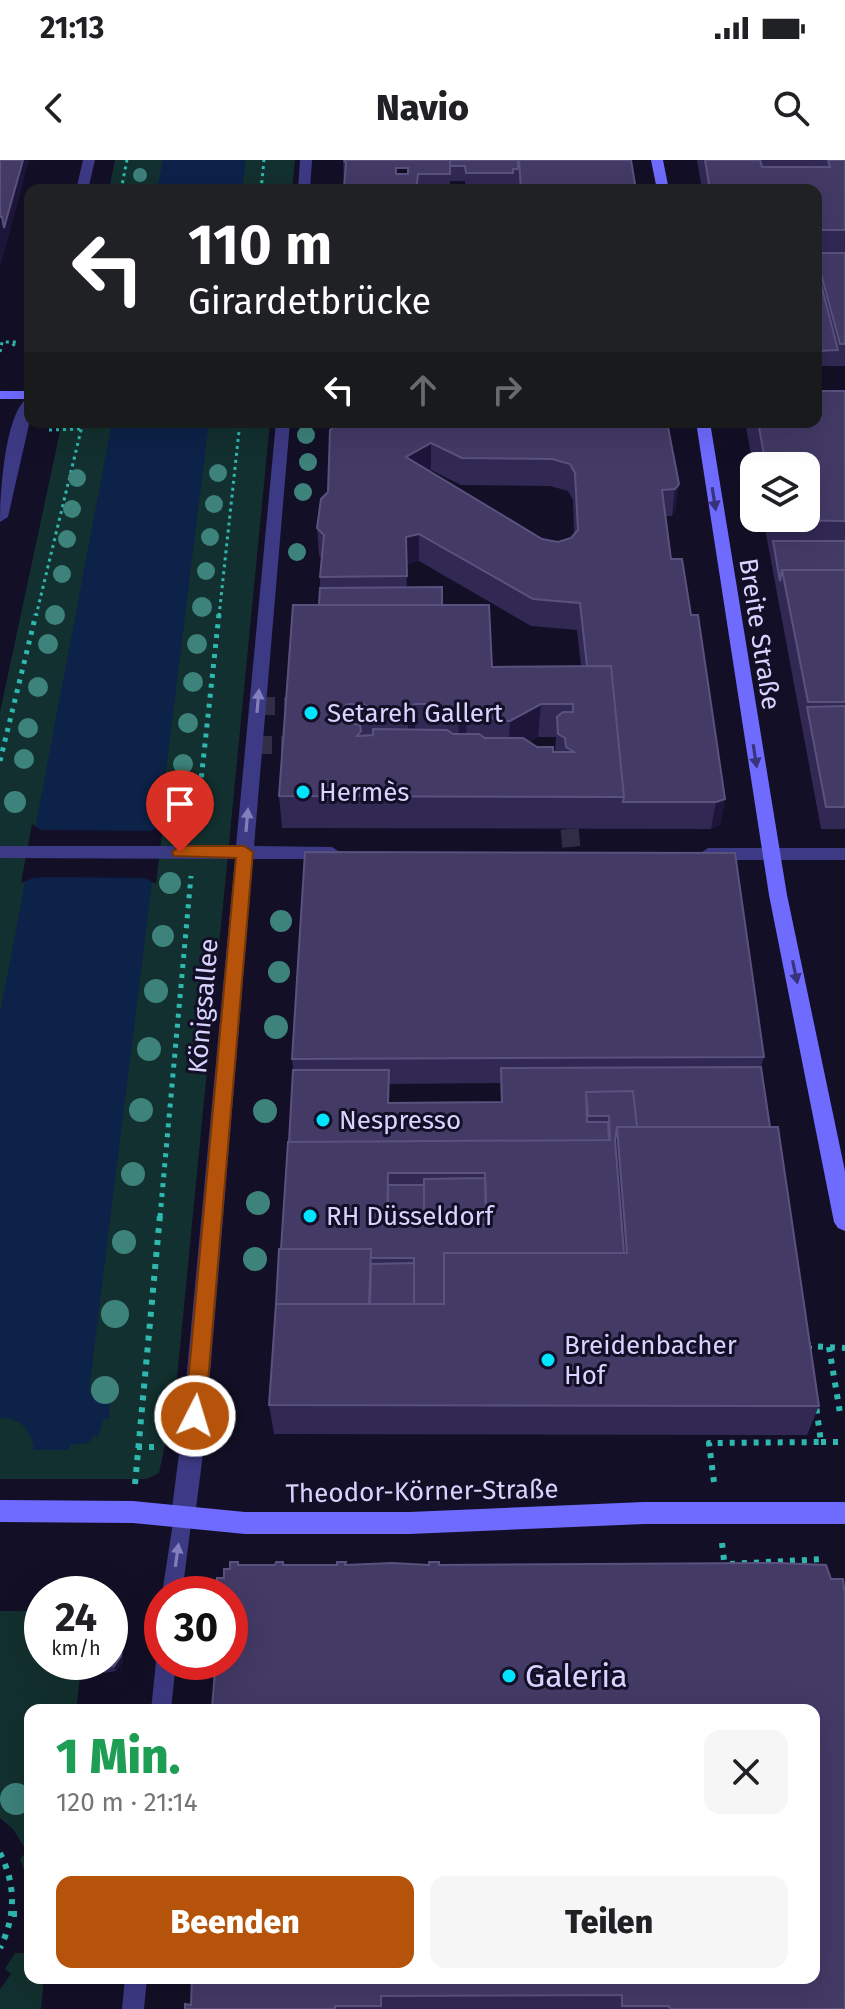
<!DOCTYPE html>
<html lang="de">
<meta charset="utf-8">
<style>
body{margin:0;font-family:"Fira Sans",sans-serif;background:#f6f6f6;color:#202124;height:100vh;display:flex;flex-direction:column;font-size:30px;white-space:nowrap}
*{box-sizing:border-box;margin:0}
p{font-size:26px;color:#757577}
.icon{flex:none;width:44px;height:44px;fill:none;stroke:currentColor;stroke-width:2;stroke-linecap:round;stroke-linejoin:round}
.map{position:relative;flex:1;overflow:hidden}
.side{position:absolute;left:24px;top:1544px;width:796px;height:280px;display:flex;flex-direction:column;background:#fff;border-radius:16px;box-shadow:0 8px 32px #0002}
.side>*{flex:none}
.banner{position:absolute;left:24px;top:24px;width:798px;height:244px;border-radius:16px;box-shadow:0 8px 32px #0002;background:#202124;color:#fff;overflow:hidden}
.tools{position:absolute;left:740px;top:292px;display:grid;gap:16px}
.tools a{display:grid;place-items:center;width:80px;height:80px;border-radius:16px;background:#fff;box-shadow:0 8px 32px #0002;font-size:40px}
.speed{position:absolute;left:24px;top:1416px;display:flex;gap:16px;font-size:40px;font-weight:700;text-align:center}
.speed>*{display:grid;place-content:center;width:104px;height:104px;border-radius:50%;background:#fff;box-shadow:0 8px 32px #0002;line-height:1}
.speed small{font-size:20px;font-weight:400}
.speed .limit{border:12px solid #d22;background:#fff;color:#111}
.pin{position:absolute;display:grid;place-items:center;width:68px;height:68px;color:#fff;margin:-82px -34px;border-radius:50% 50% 50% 0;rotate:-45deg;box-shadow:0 0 8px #0007}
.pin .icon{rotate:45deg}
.me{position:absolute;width:88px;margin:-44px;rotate:5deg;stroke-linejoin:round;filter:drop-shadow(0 0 6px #0008)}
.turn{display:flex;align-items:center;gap:28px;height:168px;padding:0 32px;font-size:36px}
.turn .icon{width:104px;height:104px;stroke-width:2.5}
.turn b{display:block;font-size:56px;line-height:68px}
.lanes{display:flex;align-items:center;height:76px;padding:0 32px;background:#0003;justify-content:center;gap:40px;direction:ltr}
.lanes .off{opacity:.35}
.round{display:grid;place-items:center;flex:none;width:84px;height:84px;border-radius:16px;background:#f6f6f6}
.head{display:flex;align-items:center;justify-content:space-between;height:136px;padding:0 32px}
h1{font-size:48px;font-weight:800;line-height:60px;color:#1e9e55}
.button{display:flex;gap:16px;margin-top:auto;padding:16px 32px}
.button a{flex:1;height:92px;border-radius:16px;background:#b45309;color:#fff;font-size:32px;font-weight:800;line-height:92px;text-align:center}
.button a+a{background:#f6f6f6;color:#202124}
.status{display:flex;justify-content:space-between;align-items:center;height:56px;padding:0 40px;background:#fff;direction:ltr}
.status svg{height:22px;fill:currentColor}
header{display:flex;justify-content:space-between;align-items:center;height:104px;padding:0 32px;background:#fff;font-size:36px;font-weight:800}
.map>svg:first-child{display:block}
</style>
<div class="status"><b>21:13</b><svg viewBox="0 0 49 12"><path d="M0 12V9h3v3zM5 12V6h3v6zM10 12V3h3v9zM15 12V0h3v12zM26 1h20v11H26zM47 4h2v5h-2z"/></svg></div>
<header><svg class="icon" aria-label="back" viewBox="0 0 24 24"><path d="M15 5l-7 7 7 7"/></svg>Navio<svg class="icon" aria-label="search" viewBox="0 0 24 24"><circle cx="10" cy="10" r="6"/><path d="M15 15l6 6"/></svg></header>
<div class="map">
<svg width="845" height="1849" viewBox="0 0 845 1849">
<rect width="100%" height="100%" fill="#130f26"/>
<path fill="#12302f" d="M115 0H295L292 30H109Z
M62 262H270L175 1239 159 1313 147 1319H0V552Z
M0 1451H42V1502H82L76 1550H30V1711H24L20 1698 27 1692 13 1669 0 1658Z
M15 1793H30V1818H44L41 1849H0V1829L11 1814 5 1809Z"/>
<path fill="#0c2248" d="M163 0H246L242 30H157Z
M112 262H209L89 1231 110 1242 109 1259H104L98 1277 95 1275 88 1283 70 1285 69 1290H34C31 1270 21 1257 0 1258V854Z"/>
<path fill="#130f26" d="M32 664 41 670H52L151 671 163 664 156 724 145 718 43 717 33 718 21 723Z"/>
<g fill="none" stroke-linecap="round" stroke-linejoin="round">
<path stroke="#312d47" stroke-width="18" stroke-dasharray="18 9" stroke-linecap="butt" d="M257 546H309
M254 585H309
M567 642 572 694"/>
<path stroke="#2fb8b0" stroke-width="3" stroke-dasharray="3 4" stroke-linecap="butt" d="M121 30 127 0
M261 30 264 0
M0 192 2 182H17L12 186
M49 270 81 269
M36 456 83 262
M219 456 240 262"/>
<path stroke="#2fb8b0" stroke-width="5" stroke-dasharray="4 6" stroke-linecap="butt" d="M0 601 36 454
M196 667 219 454
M160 1057 191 716"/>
<path stroke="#2fb8b0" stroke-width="6" stroke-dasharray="5 7" stroke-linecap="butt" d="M829 1187 840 1253
M809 1189V1186L845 1188
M821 1282H845
M137 1287H159
M714 1322 709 1283 821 1282 816 1246
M135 1324 160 1055
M722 1383 725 1409
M730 1404 825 1399
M0 1693C16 1725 16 1756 0 1788
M12 1754H30"/>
<path fill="#3d3a85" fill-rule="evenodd" d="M183 1347 190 1350 192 1356 182 1434H162L174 1356 176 1350Z
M162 1494V1502H176L171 1550H151L156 1502Z
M125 1818H147L144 1849H122Z"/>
<path fill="#3d3a85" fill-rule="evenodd" d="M83 0H95L88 30H76Z
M300 0H312L310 30H298Z
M30 237V260L8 357 0 362C0 337 5 246 30 237Z
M276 262H290L254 686 332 687 341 693 332 699H253L204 1286 195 1356 191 1364 183 1367 175 1364 171 1356 180 1286 235 699 0 698V686H236Z
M708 688H845V700H708L699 694Z"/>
<path fill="#6f6bff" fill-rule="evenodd" d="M651 0H663L669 30H657Z
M0 231H30V239H0Z
M696 262H710L787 735 845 1011V1071L838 1068 834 1062 769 735Z
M0 1340 133 1341 245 1352H409L644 1342H845V1364H644L409 1374H245L133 1363 0 1362Z"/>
</g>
<g fill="#3d827b">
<circle cx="140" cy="15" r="7"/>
<circle cx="306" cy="275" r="9"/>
<circle cx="308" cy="302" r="9"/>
<circle cx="218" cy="313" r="9"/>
<circle cx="77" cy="318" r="9"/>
<circle cx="303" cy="332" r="9"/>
<circle cx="214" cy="344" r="9"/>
<circle cx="72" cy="349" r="9"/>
<circle cx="210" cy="377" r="9"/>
<circle cx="67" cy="379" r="9"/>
<circle cx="297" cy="392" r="9"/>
<circle cx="206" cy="411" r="9"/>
<circle cx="62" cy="414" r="9"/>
<circle cx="202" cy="447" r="10"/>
<circle cx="55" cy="455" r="10"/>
<circle cx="48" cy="484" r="10"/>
<circle cx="197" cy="484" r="10"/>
<circle cx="193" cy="522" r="10"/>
<circle cx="38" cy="527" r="10"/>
<circle cx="188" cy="563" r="10"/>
<circle cx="28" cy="568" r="10"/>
<circle cx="24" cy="599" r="10"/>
<circle cx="183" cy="604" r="10"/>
<circle cx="15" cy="642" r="11"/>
<circle cx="177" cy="648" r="11"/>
<circle cx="170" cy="723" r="11"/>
<circle cx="281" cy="761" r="11"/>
<circle cx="163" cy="776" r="11"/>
<circle cx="279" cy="812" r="11"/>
<circle cx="156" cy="831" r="12"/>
<circle cx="276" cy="867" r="12"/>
<circle cx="149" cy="889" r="12"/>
<circle cx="141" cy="950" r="12"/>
<circle cx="265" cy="951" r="12"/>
<circle cx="133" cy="1014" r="12"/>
<circle cx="258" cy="1043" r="12"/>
<circle cx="124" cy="1082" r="12"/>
<circle cx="255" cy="1099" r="12"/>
<circle cx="115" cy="1154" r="14"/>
<circle cx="105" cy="1230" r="14"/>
<circle cx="16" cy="1639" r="16"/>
</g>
<path fill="#312854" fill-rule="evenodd" d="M343 0H631L636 30H518V21V24H513V28H465V21H450V30H340L344 28ZM396 8H408V14H396Z
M697 0H845V206H816V30H702Z
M845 231V669H821L763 358H806V306H754V311L746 267V262H816Z
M363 262 679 324 675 351 672 356H665L671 399 691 455 725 639 720 665 711 669 282 668 279 636 319 445 321 398 319 395 317 368 328 332 353 267ZM431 310 461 325 550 326 568 331 573 340 574 374 571 378 558 382 542 379 429 311ZM419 401 531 466 577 470 581 506 492 507 442 445 407 428V404ZM538 577H556L555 592 537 587 529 582Z
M764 897 761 907 770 967 819 1246 807 1275 274 1274 269 1245 289 982 293 910 292 899ZM500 923 501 942 389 943V924Z
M230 1402H238L239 1405H275L276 1402H283V1405H337V1402H346V1405L392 1403 429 1405V1402H439V1405L779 1403 826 1405 831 1419H843L845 1436V1849H185V1844L191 1845 192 1818H814V1550H208V1547H212L214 1522 211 1512 212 1503 230 1502V1434H219L217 1426V1418H224V1409H230Z
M121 1485 123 1490V1502L116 1511 104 1513 95 1505 94 1502H110Z"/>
<path fill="#1d163a" d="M23 0H29L7 83 4 68Z
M2 57 7 83 0 107V63Z
M431 283V310L406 324V297Z
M679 324 675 351 672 356 675 329Z
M419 374V401L407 404V443L406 377Z
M348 544 350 576 342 562V548Z
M415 544V576L408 581V548Z
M541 544 538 577 508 594 510 561Z
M467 549 466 581 458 586 459 553Z
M725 639 720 665 711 669 716 642Z
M121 1485 123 1490V1502L116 1511 114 1506Z"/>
<path fill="#433a66" stroke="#5a527e" stroke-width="2" fill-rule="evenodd" d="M0 0H23L4 68 2 57H0Z
M344 0H450V14H418L416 30H340V28H344L346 3ZM396 8H408V14H396Z
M450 0H518V9H513V13H466L465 6H450Z
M519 0H631L636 30H521Z
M705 0H760L762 7H830L828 0H845V70H816V30H710Z
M816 93H845V184H840L820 110H816Z
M816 116H819L838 190 816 191Z
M816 231H845V361L777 360 776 358H806V306H766L758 262H816Z
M363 262H667L679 324 675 329 662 330 671 399H682L691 455H698L725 639 716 642H623L624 637 611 506H587L580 443 533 439 419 374 406 377 407 416 320 417 324 375 317 368 321 339 328 332 330 270 337 264 353 267ZM431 283 462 298 552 299 570 304 575 313 578 370 571 378 558 382 542 379 406 297Z
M773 381H845V410H782L780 421Z
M782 410H845V542H808Z
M442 427V445H319L320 428Z
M293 445H489L492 507 611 506 624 637 279 636ZM348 544H363L370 548H408L415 544H439V548L446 553H459L467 549H478L497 561H510L541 544H573V552H563L557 557 558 574 565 578 566 587 574 592H553V587H537L523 578H485L479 574H453L447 570 373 569V575L357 576 361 571 360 565 342 562V548Z
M845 546V647H826L807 547Z
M305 692 735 693 764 897 292 899Z
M761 907 770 967H637L633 931 586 932 587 962H608L609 980 289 982 293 910H389L388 943 502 942 501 908Z
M633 931 637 967H617L615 980 624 1093H444V1144H414V1098H371V1089H281L288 982 610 980 609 956H588L586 932ZM388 1013H485L487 1065H387Z
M617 967H778L819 1246 269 1245 276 1144H444V1093H627Z
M485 1018 486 1065H424V1019Z
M388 1025H424V1065H388Z
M279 1089H371L369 1144H276Z
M414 1103V1144H370L371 1104Z
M230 1402H238V1405H275L276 1402H283V1405H337V1402H346L345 1405 392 1403 429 1405V1402H439V1405L779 1403 826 1405 831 1419H843L845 1436V1849H670L669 1846H622V1835L381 1836V1846H335V1849H185V1844L191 1845 192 1818H814V1550H208V1547H212L215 1512H211L212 1503 230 1502V1434H220L221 1426H217V1418H224V1409H230Z
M110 1478H113L121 1485V1496L114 1506 101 1507 95 1502H110Z"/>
<defs><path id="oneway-solid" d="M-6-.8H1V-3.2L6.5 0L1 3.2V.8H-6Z" transform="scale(2)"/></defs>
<g fill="#38347d">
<use href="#oneway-solid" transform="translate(714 339) rotate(81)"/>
<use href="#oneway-solid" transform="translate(755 596) rotate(81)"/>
<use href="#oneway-solid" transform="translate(795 812) rotate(78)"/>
</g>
<g fill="#837fbc">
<use href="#oneway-solid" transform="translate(258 541) rotate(-85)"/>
<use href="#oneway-solid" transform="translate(247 660) rotate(-85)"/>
<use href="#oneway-solid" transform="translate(177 1395) rotate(-82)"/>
</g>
<path fill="#b45309" stroke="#753606" stroke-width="2" d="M180 686H244L253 692 205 1256 202 1262 195 1265 188 1262 185 1256 236 698 174 696 172 692Z"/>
<g fill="#00e5ff" stroke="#130f26" stroke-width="3">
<circle cx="311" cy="553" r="8"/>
<circle cx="303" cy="632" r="8"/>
<circle cx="323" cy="960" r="8"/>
<circle cx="310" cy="1056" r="8"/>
<circle cx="548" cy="1200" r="8"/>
<circle cx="509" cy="1516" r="8"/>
</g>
<g text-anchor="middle" stroke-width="6" stroke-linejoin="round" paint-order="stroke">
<g font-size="26" fill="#d9d4ff" stroke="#130f26">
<text transform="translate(760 474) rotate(81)" y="9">Breite Straße</text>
<text transform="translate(203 846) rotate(-85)" y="9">Königsallee</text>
<text transform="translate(422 1331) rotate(-1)" y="9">Theodor-Körner-Straße</text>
</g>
<g font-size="26" fill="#d9d4ff" stroke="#130f26" text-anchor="start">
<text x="327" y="562">Setareh Gallert</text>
<text x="319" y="641">Hermès</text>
<text x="339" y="969">Nespresso</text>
<text x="326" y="1065">RH Düsseldorf</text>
<text x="564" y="1194">Breidenbacher<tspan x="564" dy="30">Hof</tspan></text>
</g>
<g font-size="32" fill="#d9d4ff" stroke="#130f26" text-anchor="start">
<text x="525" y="1527">Galeria</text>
</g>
</g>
</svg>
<div class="tools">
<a><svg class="icon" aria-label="layers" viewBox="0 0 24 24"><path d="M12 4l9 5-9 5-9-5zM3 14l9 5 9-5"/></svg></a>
</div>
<div class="speed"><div>24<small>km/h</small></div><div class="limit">30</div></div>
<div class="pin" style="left:180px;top:692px;background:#d93025"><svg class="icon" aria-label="arrive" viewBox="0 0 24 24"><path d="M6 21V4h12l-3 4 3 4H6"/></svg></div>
<svg class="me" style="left:195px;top:1256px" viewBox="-20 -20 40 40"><circle r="17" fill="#b45309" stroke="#fff" stroke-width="3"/><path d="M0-11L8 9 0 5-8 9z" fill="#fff"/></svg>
<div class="banner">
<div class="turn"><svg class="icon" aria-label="left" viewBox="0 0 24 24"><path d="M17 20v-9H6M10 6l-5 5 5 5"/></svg><div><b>110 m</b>Girardetbrücke</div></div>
<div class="lanes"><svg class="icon" aria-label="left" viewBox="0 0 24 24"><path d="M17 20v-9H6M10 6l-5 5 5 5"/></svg><svg class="icon off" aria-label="ahead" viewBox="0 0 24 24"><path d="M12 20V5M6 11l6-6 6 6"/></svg><svg class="icon off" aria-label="right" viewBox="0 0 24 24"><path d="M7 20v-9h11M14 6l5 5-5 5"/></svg></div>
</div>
<section class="side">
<div class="head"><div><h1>1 Min.</h1><p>120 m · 21:14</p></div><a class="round"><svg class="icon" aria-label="close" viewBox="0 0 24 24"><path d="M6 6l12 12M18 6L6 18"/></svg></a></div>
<div class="button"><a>Beenden</a><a>Teilen</a></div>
</section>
</div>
